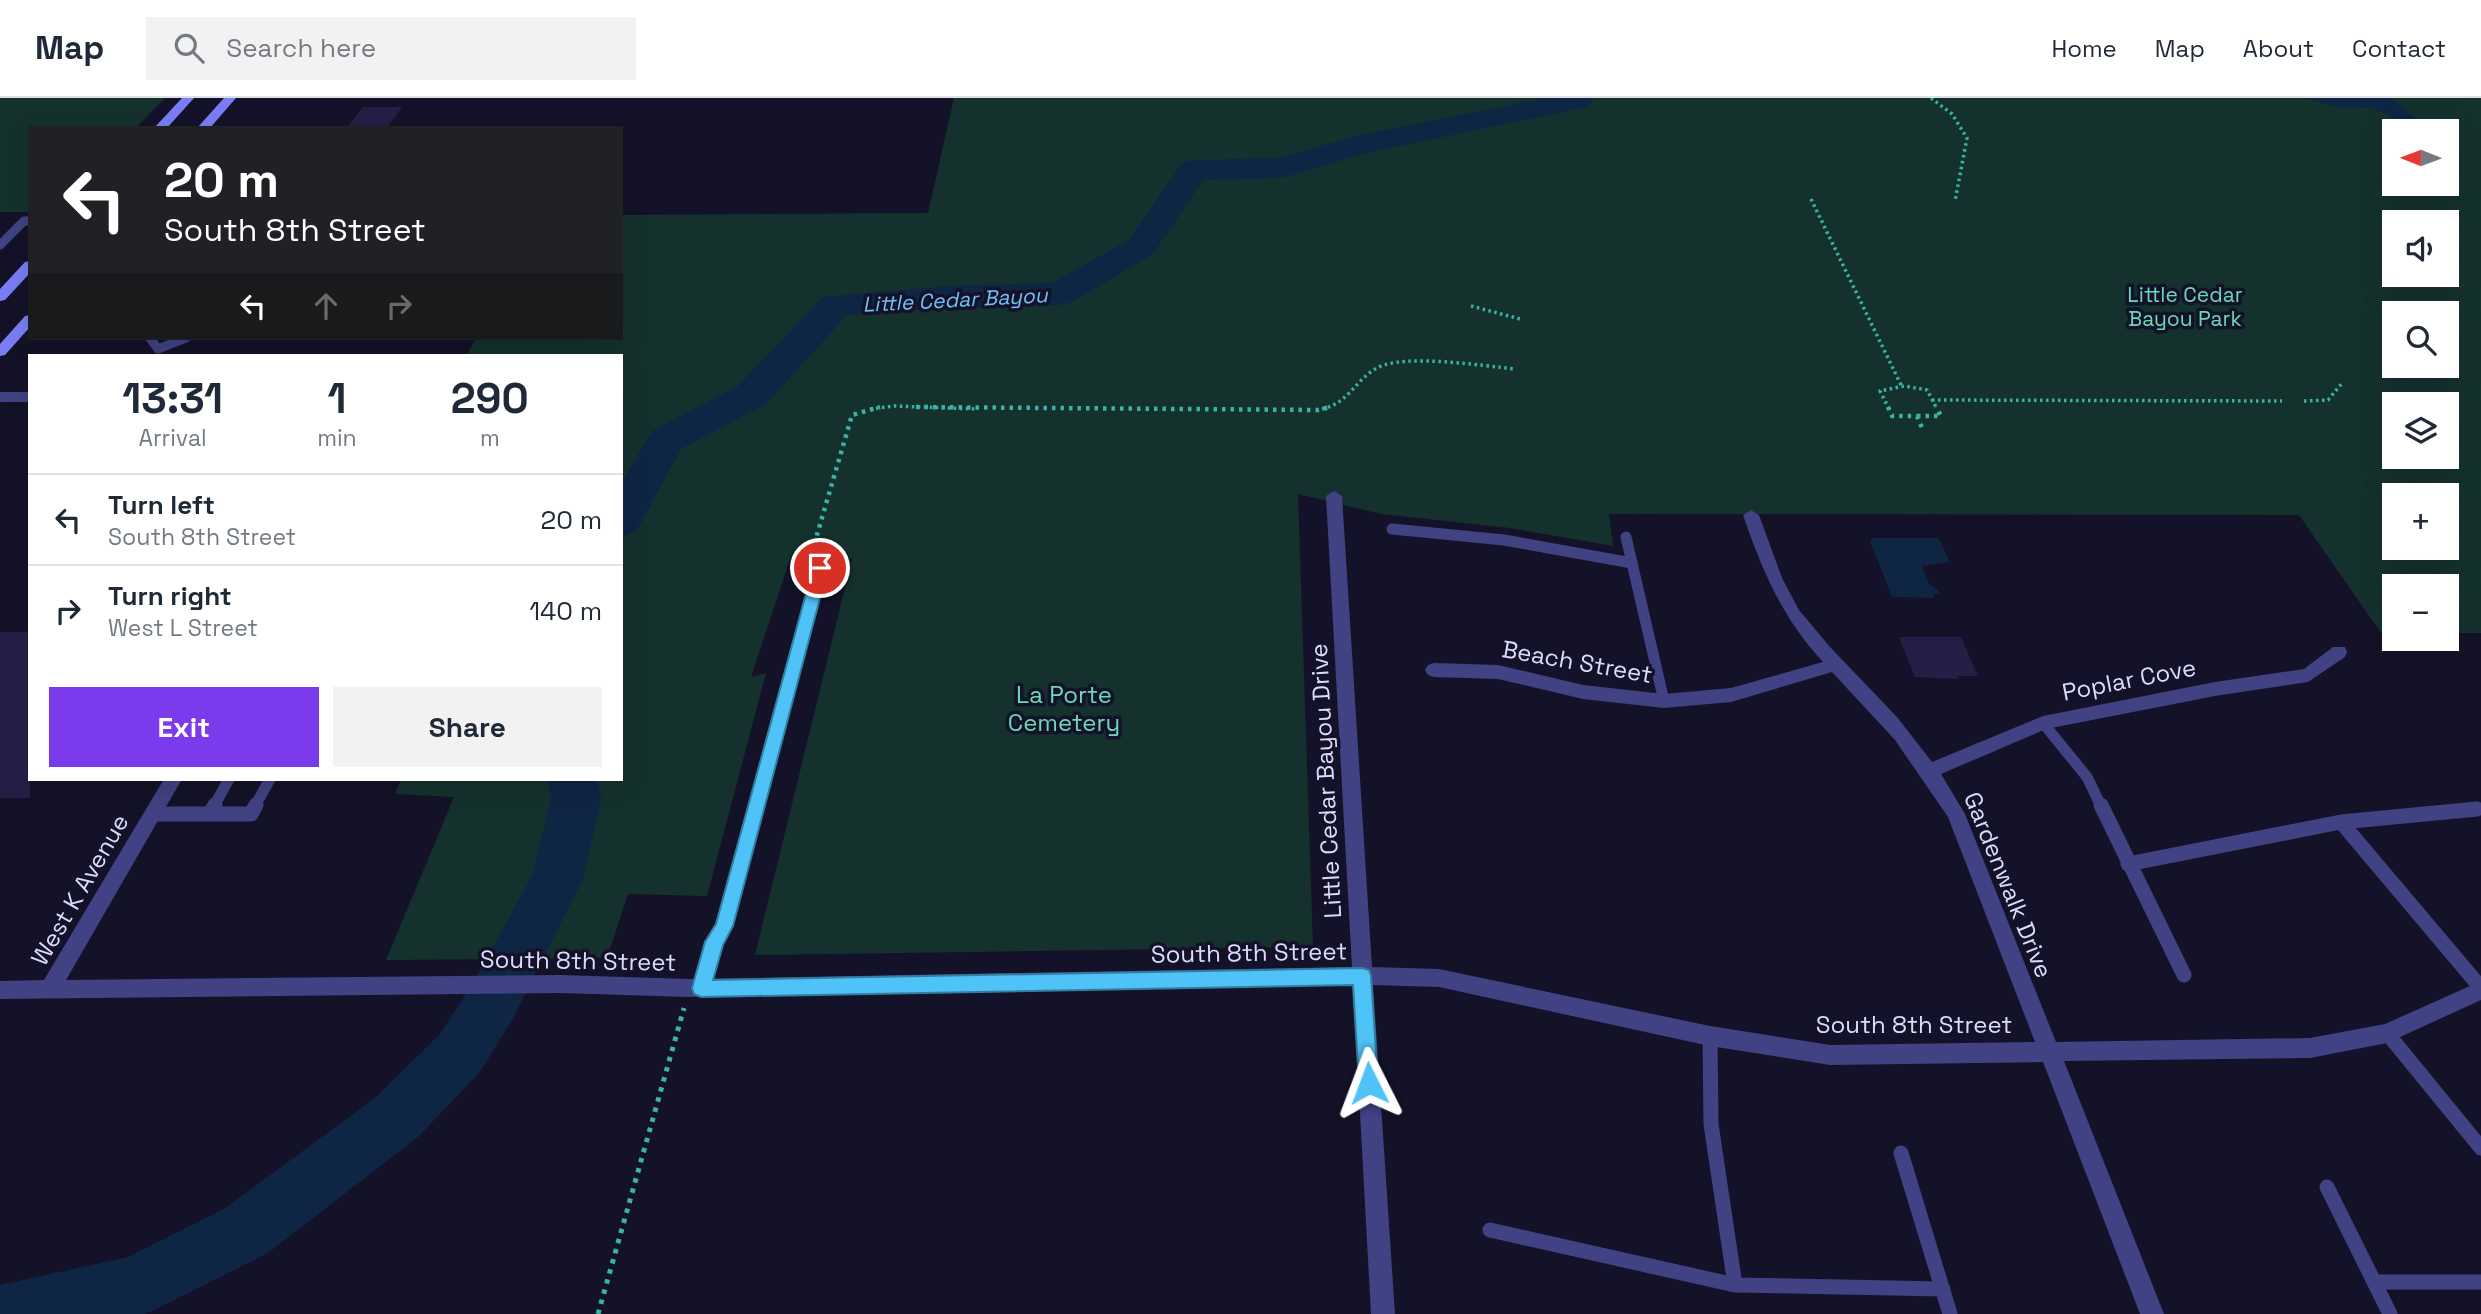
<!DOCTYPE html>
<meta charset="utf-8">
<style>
body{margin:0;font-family:"Space Grotesk",sans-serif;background:#f2f2f3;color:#1f2937;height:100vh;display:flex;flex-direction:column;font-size:26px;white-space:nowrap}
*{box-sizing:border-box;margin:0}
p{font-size:23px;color:#747a83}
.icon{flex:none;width:38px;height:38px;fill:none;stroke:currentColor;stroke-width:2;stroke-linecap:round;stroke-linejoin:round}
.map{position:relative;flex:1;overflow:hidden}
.details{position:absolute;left:28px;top:256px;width:595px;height:427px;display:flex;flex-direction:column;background:#fff;border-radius:0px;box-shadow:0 7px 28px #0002}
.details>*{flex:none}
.top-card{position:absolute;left:28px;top:28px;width:595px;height:214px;border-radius:0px;box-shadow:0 7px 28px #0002;background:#202124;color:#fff;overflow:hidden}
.needle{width:46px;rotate:271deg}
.controls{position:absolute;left:2382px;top:21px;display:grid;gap:14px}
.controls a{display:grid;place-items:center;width:77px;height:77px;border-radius:0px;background:#fff;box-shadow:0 7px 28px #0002;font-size:35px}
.pin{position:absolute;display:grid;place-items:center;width:60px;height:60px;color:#fff;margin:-30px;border:4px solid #fff;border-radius:50%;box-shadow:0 2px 7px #0007}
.me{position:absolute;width:77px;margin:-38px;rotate:357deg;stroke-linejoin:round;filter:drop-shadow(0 0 5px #0008)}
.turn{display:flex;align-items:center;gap:24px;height:147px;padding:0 21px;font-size:32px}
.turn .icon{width:91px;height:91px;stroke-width:2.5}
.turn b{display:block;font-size:49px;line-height:60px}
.lanes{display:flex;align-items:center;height:66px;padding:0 21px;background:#0003;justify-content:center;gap:35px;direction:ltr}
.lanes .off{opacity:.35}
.eta{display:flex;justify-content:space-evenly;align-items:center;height:119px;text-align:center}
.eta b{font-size:42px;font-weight:600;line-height:49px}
.button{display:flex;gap:14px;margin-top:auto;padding:14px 21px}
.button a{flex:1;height:80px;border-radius:0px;background:#7c3aed;color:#fff;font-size:28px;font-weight:600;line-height:80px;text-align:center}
.button a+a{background:#f2f2f3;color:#1f2937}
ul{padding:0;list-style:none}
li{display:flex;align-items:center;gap:21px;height:91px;padding:0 21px;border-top:2px solid #e0e1e3}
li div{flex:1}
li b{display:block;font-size:26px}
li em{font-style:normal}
header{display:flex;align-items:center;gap:42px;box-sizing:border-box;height:98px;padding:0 35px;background:#fff;border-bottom:2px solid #e0e1e3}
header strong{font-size:33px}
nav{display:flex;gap:38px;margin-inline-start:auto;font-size:24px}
.search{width:490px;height:63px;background:#f2f2f3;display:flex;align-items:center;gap:18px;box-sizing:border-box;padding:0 24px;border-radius:0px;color:#747a83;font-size:26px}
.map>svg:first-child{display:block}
</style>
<header>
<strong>Map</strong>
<div class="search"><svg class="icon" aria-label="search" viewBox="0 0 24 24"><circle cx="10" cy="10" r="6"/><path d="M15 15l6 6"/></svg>Search here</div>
<nav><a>Home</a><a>Map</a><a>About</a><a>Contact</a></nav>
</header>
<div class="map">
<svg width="2481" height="1216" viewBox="0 0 2481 1216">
<rect width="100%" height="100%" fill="#141228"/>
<path fill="#15312e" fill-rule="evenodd" d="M0 0H165L136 30H30V114H0Z
M954 0H2481V535H2447L2446 488H2394V535H2381L2299 417 1609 416 1613 448 1510 430 1381 416 1298 396 1313 849 755 857 852 461H790L751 579 766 575 707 798 628 796 607 860 386 862 454 699 395 696 401 681H621V257H467L476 240H621V117L928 115ZM2394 33H2446V86H2394ZM2394 124H2446V177H2394ZM2394 215H2446V268H2394ZM2394 306H2446V359H2394ZM2394 397H2446V450H2394Z"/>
<path fill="#0f2544" d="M2304 0H2390L2432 33H2413L2385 15 2371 10 2336 9Z
M1872 440H1937L1940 443 1950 464 1922 468 1929 486 1939 492V495L1933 496 1935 500 1892 499 1870 443Z"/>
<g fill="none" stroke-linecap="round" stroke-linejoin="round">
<path fill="#0f2544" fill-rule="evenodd" d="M1546 0H1593L1588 9 1366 55 1281 80 1203 82 1153 156 1072 204 1059 207 948 210 847 217 766 306 681 351 636 434 621 439V386L652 333 738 288 823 199 948 188 1052 185 1129 142 1182 65 1193 62 1279 60 1360 37Z
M547 681H597L601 701 583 781 511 924 480 974 418 1039 268 1155 156 1211 145 1216H0V1187L128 1159 224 1111 376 999 440 936 471 888 532 778 551 701Z"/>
</g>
<path fill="#251f47" d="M363 9H402L387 30H347Z
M0 534H30V700H0Z
M1899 539H1961L1978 578H1958L1959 581 1915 579Z"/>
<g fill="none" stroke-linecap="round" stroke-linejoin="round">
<path stroke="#39b3a3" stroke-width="3.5" stroke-dasharray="2.5 3.5" stroke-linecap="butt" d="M1931 0 1952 16 1967 40 1955 103
M1811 101 1902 289
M1471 208 1520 221
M1932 302 2282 303
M2304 303 2328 302 2343 284
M870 311 894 308 977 311
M1322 311C1349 305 1355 282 1377 270 1404 255 1483 268 1516 271
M1889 311 1880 293 1904 288 1927 292 1937 311"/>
<path stroke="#39b3a3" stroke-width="4.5" stroke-dasharray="3.5 5" stroke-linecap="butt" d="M916 309 1318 312 1330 309
M1888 309 1892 318H1917
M1917 318H1941L1936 309
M1917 318 1923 332
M812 454 852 317 880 309"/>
<path stroke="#39b3a3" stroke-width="5" stroke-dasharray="4.5 6" stroke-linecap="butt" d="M598 1216 684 910"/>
<path stroke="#404283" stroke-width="9" d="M0 147 24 123H30
M150 240 158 251
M158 251 186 240"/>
<path stroke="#404283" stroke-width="11" d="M1392 431 1504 442 1632 465
M1626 439 1664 603
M2043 625 2087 679 2101 708
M214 708 229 681
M255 708 270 681
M756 708 820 469"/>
<path stroke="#404283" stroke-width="15" d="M2101 707 2184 877
M152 716H251L256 707
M210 716 215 707
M2341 724 2481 890
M2128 766 2341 724 2477 711
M701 890 714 844 724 828 756 707
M2387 935 2481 1050
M1710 938 1711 1026 1735 1187
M1901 1055 1950 1216
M2327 1089 2390 1216
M1490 1132 1735 1187 1943 1191
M2374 1184H2481"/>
<path fill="#404283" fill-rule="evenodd" d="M0 294H30V304H0Z
M1334 393 1342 398 1372 869 1439 871 1710 928 1830 947 2035 944 1948 719 1895 642 1832 574 1731 604 1664 610 1583 601 1498 581 1434 579 1428 577 1425 572 1428 567 1434 565 1498 567 1583 587 1664 596 1731 590 1823 564C1782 520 1762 472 1743 417L1751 412 1759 417 1782 480 1799 512 1830 549 1897 619 1932 664 2043 618 2215 584 2304 571 2333 549H2345L2347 554 2345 559 2308 584 2215 598 2046 631 1941 676 1965 716 2056 944 2310 940 2385 926 2481 883V902L2387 945 2310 960 2064 963 2164 1216H2140L2043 964 1830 967 1710 948 1439 889 1373 887 1395 1216H1371L1353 887 689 899 560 895 0 901V883L44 882 164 681H182L66 882 560 877 689 881 1352 869 1326 398Z"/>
<path fill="#797ef6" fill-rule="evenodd" d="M182 0H194L167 30H154Z
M224 0H236L210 30H197Z
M30 163V175L5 202 0 203V191L25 164Z
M30 217V229L5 257 0 258V246L25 218Z"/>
</g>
<path fill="#4fc3f7" stroke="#337fa1" stroke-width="2" d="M820 464 828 470 733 828 723 847 713 882 1362 870 1369 872 1371 878 1378 985 1376 991 1369 994 1362 991 1359 985 1353 887 701 899 694 896 692 890 705 844 716 826 813 470Z"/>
<g text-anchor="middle" stroke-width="7" stroke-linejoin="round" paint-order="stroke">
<g font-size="21" fill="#6bd9b6" stroke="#141228">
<text x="2185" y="204">Little Cedar<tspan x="2185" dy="24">Bayou Park</tspan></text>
</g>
<g font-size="21" font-style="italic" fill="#70c0f5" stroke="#141228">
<text transform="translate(955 202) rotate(-3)" y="7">Little Cedar Bayou</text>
</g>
<g font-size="24" fill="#dddbfd" stroke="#141228">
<text transform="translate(1577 564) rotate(10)" y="8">Beach Street</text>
<text transform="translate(2129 582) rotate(-11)" y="8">Poplar Cove</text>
<text transform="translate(1326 683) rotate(-93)" y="8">Little Cedar Bayou Drive</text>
<text transform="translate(2008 787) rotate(68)" y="8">Gardenwalk Drive</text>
<text transform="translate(80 792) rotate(-60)" y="8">West K Avenue</text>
<text transform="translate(1249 855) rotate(-1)" y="8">South 8th Street</text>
<text transform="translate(578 863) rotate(1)" y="8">South 8th Street</text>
<text x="1914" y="935">South 8th Street</text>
</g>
<g font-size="24" fill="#6bd9b6" stroke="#141228">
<text x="1064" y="605">La Porte<tspan x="1064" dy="28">Cemetery</tspan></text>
</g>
</g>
</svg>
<div class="controls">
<a><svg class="needle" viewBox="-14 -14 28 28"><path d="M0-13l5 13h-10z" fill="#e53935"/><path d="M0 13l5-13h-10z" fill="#747a83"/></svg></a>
<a><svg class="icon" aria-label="sound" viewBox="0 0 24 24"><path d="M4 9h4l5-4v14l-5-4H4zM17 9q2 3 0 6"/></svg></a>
<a><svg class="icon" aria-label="search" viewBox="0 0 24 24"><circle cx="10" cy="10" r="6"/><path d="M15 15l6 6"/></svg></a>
<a><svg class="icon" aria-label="layers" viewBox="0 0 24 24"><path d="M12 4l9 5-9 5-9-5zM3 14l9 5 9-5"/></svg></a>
<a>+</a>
<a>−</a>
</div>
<div class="pin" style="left:820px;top:470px;background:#d93025"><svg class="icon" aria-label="arrive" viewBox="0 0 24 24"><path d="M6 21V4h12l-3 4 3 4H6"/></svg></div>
<svg class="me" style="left:1369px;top:985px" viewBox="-20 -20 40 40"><path d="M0-17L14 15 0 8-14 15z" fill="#4fc3f7" stroke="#fff" stroke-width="4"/></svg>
<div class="top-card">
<div class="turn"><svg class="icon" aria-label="left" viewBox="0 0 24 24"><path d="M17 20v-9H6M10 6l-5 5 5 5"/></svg><div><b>20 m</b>South 8th Street</div></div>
<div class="lanes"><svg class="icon" aria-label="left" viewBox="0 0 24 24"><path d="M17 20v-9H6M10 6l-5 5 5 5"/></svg><svg class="icon off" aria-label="ahead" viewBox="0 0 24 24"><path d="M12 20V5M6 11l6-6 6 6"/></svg><svg class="icon off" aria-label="right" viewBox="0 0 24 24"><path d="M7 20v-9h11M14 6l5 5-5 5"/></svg></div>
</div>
<section class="details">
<div class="eta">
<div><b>13:31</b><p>Arrival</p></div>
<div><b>1</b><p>min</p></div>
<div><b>290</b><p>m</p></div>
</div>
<ul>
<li><svg class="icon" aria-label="left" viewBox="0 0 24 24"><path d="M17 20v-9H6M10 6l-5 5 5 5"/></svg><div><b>Turn left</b><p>South 8th Street</p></div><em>20 m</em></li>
<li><svg class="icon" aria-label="right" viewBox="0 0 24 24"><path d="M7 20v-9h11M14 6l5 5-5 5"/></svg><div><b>Turn right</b><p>West L Street</p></div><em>140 m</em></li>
</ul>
<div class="button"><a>Exit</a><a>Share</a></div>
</section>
</div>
